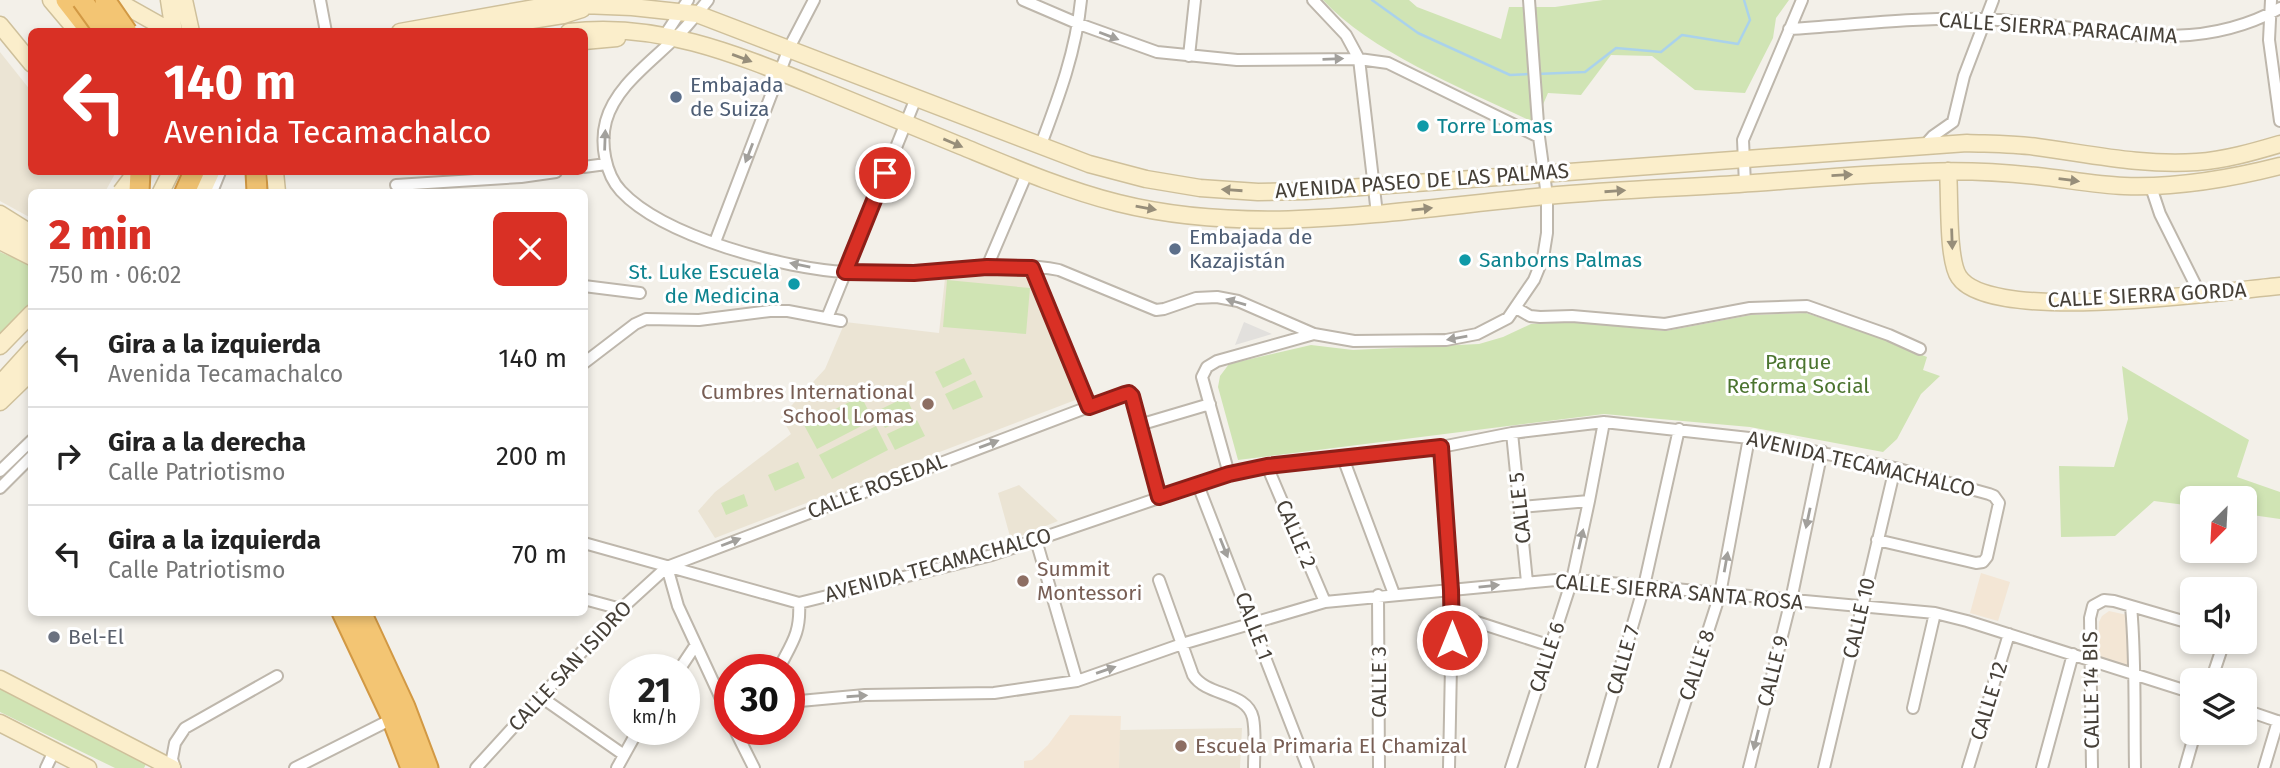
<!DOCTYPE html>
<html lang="es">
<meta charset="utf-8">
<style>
body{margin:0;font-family:"Fira Sans",sans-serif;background:#f2f2f2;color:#222;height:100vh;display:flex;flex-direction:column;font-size:26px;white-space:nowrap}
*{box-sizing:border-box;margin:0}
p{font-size:23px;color:#767676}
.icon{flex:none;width:38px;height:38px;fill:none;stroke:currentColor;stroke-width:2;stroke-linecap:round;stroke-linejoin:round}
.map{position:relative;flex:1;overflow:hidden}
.sheet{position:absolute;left:28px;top:189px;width:560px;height:427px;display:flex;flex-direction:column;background:#fff;border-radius:10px;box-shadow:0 4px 10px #0003}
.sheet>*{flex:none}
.hud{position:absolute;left:28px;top:28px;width:560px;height:147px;border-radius:10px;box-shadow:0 4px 10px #0003;background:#d93025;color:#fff;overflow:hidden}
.needle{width:46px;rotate:204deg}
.controls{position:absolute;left:2180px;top:486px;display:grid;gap:14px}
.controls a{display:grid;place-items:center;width:77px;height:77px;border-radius:10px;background:#fff;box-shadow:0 4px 10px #0003;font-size:35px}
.speed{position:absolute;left:609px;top:654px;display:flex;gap:14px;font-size:35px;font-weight:700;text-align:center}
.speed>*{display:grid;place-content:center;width:91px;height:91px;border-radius:50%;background:#fff;box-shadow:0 4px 10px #0003;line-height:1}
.speed small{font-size:18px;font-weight:400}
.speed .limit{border:10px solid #d22;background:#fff;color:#111}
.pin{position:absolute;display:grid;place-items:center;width:60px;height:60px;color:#fff;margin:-30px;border:4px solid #fff;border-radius:50%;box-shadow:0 2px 7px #0007}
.me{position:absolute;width:77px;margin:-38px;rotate:0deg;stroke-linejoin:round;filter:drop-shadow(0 0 5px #0008)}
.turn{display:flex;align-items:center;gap:24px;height:147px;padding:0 21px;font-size:32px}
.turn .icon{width:91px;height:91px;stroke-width:2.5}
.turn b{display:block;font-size:49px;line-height:60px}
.round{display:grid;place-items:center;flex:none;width:74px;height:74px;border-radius:10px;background:#f2f2f2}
.head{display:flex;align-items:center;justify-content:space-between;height:119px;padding:0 21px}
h1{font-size:42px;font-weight:800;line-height:52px;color:#d93025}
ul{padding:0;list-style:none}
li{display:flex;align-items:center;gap:21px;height:98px;padding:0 21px;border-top:2px solid #e0e0e0}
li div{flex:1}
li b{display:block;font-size:26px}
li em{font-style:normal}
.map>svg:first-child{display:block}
</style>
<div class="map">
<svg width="2280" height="768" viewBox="0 0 2280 768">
<rect width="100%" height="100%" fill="#f3f0e9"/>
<path fill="#f3e6d5" d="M1981 573 2010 582 1998 621 1970 613Z
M2109 611 2127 615 2131 625 2130 668 2098 657 2099 622 2102 616Z
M1070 715 1121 716 1119 768H1024V761L1032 760 1048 745Z"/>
<path fill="#ebe4d4" d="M0 52 31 91 32 172H116L105 192H32L31 218 0 201Z
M1027 275 1078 399 715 538 698 511 715 492 791 434 781 417 825 369 845 322 939 333 945 278Z
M1019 485 1058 521 1011 540 998 493Z
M1242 728 1240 768H1119L1120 730Z"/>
<path fill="#d0e4b4" d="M1323 0H1409L1417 7 1501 39 1509 7H1555L1603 0H1789L1776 18 1773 38 1745 93 1695 90 1652 56 1611 55 1581 95 1548 93 1535 123C1469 91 1371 53 1323 0Z
M0 252 32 266 31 308 0 336Z
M947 280 1030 288 1026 334 943 327Z
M1806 313 1887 340 1927 357 1923 370 1940 376 1921 394 1897 439 1883 452 1750 427 1604 414 1238 460 1218 387 1220 376 1229 364 1311 345 1353 350 1479 344 1503 337 1531 324 1573 322 1666 331 1751 315Z
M964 358 972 374 943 388 935 372Z
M2122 366 2249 440 2237 477 2280 492V519L2245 514V499H2193V506L2154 501 2115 536 2061 537 2059 466 2114 467 2128 419Z
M975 380 983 397 953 410 945 394Z
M861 396 873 420 817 449 804 425Z
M906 397 914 414 885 428 877 411Z
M917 420 925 436 895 450 887 434Z
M876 426 888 450 832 479 819 455Z
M798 462 805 478 775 491 768 475Z
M744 494 748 506 726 515 721 503Z
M0 683 150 756 144 768H115L0 712Z"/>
<path fill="#e2e0dd" d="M1244 322 1272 334 1235 345Z"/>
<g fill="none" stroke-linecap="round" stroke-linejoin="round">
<path stroke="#aad2eb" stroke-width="2.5" d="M1372 0 1418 33 1510 75 1530 74
M1537 74 1585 72 1616 48 1661 52 1682 35 1738 44 1750 20 1744 0"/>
<defs>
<path id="street" d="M320 0 326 32
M708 0C698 12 689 25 677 36 653 61 616 85 606 121 600 143 605 174 621 191 664 237 785 269 847 272 870 273 894 274 916 273 963 270 1013 261 1059 270L1156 310 1164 309 1196 298 1217 297 1238 301 1314 334 1354 341 1446 340 1477 334 1508 318 1534 280 1543 258 1547 233V196L1539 137 1529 0
M1023 0 1079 24 1157 52 1237 60 1359 59 1388 63 1539 137
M1313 0 1346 35 1359 59 1377 214
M2271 0 2269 40 2280 121
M1789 29C1853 25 1917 17 1981 19 2083 22 2184 62 2280 8
M665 35 688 0
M1189 56 1195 0
M1925 145 1933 136 1953 122 1964 76 1993 0
M1040 147C1058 99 1076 52 1081 0
M584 167 606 164
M1745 184 1743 140 1802 0
M396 185 521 177 556 172
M2151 187 2160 214 2200 294
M212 192 220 172
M715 242 789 48 814 0
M987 267 1027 173
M1032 268 1089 407
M584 286 640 293
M1516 308 1530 316 1540 317 1572 316 1665 324 1750 308 1807 306 1889 335 1920 349
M827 318 916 98
M584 363 635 324 646 319 699 320 770 311H788L841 321
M1139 425 1210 404
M1512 433 1527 582
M1441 447 1452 614 1449 768
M1343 458 1394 594
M1267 466 1325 602
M0 471 32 440
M1229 474 1202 377 1207 367 1217 361 1314 334
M1198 485 1308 768
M0 488 32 456
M1521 507 1589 501
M1036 540 1077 681
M584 543 799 603 992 555 1229 474 1267 466 1441 447 1512 433 1604 422 1749 438 1895 468 1989 494 1994 496 1999 503 1987 557 1983 562 1976 563 1877 540
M667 567 678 606 730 718
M1159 580 1193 675C1207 697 1247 691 1253 718 1256 734 1254 752 1254 768
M1378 595 1379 768
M584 599 621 609
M2131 606C2136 659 2134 714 2135 768
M1452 614 1551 646
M679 670 695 646
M778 670C791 644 801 634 799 603
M2211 681 2224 642
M541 697 624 755
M789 702 865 695 994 693 1077 681 1182 644 1325 602 1556 580 1589 581 1935 613 1967 621 2193 693
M1913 708 1935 613
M2245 710 2280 722
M735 730 754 768
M46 768 54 751
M175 768 172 759 175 743 185 728 277 676
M295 768 386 722
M476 768 621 609 667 567 1125 393H1129L1132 396 1159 497
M617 768 638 730
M1511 768 1572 580 1589 501 1604 422
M1591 768 1644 586 1679 429
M1664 768 1720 594 1749 438
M1749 768 1791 600 1822 451
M1824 768 1895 468
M1968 768 2009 634
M2042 768 2073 654
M2092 768 2090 618 2093 606 2104 600 2114 601 2193 624
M2185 768 2195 733
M2264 768 2278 721"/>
<path id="secondary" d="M51 0 78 32
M115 0 172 32
M169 0 174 32
M184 0 191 32
M0 25 32 64
M477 29 563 15 582 9
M400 32 557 4 632 7 697 14 1089 164 1146 179 1200 188 1258 192 1306 191 1967 143C1991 144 2014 144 2037 147 2090 154 2143 166 2197 162 2225 160 2253 152 2280 144
M569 32C656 21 736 54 815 86 863 106 912 126 961 146 1012 167 1063 189 1118 203 1258 238 1404 209 1546 196 1610 190 1674 188 1739 184 1800 180 1861 174 1923 172 1961 170 1999 172 2037 176 2066 179 2095 185 2124 186 2177 188 2229 179 2280 166
M584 41 617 38
M1948 171C1950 195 1947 260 1959 277 1991 325 2224 291 2280 286
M275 172 277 192
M161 192 171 172
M202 192 211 172
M0 214 32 234
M0 227 32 245
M0 241 32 257
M0 346 32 313
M0 384 32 349
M0 402 32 371
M0 679 172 768
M0 723 88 768"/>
<path id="highway" d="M66 0 91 32
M256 172 257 192
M185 192 194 172
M342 612 391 716 411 768
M361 612 405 707 428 768"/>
</defs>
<use href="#street" stroke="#beb7ac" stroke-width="14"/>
<use href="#secondary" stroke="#cfc09b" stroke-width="19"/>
<use href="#highway" stroke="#d29944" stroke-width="23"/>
<use href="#street" stroke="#fff" stroke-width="10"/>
<use href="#secondary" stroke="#fbeecb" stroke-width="16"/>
<use href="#highway" stroke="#f3c573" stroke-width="19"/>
<defs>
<path id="secondary-bridge" d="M121 192 136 172"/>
<path id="highway-bridge" d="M82 0 105 32
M105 0 127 32
M139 192 140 172"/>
</defs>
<use href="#secondary-bridge" stroke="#cfc09b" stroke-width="19" stroke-linecap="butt"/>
<use href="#highway-bridge" stroke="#d29944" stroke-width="23" stroke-linecap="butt"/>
<use href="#secondary-bridge" stroke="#fbeecb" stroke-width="16"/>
<use href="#highway-bridge" stroke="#f3c573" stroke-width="19"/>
</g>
<defs><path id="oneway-solid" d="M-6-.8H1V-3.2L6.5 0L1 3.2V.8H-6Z" transform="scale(1.75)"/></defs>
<g fill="#a2a09c">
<use href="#oneway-solid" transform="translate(1109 36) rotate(21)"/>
<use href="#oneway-solid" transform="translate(1333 59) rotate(-2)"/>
<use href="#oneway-solid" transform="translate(605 140) rotate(-88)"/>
<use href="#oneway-solid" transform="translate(749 153) rotate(111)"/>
<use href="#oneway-solid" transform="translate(800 265) rotate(-169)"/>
<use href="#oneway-solid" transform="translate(1236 302) rotate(-164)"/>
<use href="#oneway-solid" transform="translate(1457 338) rotate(170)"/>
<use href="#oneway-solid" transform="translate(989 444) rotate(-20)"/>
<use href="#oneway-solid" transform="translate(1808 518) rotate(102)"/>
<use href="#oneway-solid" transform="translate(1581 539) rotate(-77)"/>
<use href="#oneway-solid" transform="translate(731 542) rotate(-21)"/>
<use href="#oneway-solid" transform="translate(1224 548) rotate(68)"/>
<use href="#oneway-solid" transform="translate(1726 562) rotate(-80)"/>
<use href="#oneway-solid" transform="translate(1489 586) rotate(-6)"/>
<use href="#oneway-solid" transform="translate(1106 670) rotate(-19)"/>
<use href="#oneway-solid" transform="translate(857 696) rotate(-4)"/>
<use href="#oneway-solid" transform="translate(1756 740) rotate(104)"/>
</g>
<g fill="#978e7a">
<use href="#oneway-solid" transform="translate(742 58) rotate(20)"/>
<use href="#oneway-solid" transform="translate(953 143) rotate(23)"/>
<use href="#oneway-solid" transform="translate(1842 175) rotate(-3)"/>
<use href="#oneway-solid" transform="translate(2069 180) rotate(7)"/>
<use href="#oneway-solid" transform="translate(1232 190) rotate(-176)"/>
<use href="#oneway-solid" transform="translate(1615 191) rotate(-4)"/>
<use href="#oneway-solid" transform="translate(1146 208) rotate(10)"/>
<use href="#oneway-solid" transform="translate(1422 209) rotate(-6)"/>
<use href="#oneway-solid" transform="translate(1952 239) rotate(88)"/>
</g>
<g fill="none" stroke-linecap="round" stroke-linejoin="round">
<defs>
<path id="route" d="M885 173 845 272 914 273 987 267 1032 268 1089 407 1125 394 1129 393 1132 396 1159 497 1229 474 1267 466 1441 447 1451 590 1452 640"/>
</defs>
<use href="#route" stroke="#8d1f18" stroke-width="18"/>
<use href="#route" stroke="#d93025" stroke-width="12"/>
</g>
<g fill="#5c6f8a" stroke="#fff" stroke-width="2.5">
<circle cx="676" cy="97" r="7"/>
<circle cx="1175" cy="249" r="7"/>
</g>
<g fill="#0f9aa8" stroke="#fff" stroke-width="2.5">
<circle cx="1423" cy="126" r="7"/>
<circle cx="1465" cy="260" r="7"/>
<circle cx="794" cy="284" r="7"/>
</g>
<g fill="#8d6e63" stroke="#fff" stroke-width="2.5">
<circle cx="928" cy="404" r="7"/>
<circle cx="1023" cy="581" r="7"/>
<circle cx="1181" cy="746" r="7"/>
</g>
<circle fill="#6b7280" stroke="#fff" stroke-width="2.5" cx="54" cy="637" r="7"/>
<g text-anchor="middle" stroke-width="6" stroke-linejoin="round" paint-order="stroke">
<g font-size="21" fill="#464038" stroke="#fff">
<text transform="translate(2058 28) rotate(4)" y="7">CALLE SIERRA PARACAIMA</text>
<text transform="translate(1422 181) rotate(-4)" y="7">AVENIDA PASEO DE LAS PALMAS</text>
<text transform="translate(2147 295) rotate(-3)" y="7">CALLE SIERRA GORDA</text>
<text transform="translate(1861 464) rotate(13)" y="7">AVENIDA TECAMACHALCO</text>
<text transform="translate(877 486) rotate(-21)" y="7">CALLE ROSEDAL</text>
<text transform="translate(1520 508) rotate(-96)" y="7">CALLE 5</text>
<text transform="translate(1296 534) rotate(67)" y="7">CALLE 2</text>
<text transform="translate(938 565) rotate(-15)" y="7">AVENIDA TECAMACHALCO</text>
<text transform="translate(1679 592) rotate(5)" y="7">CALLE SIERRA SANTA ROSA</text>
<text transform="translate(1859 618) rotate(-77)" y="7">CALLE 10</text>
<text transform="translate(1254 626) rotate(69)" y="7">CALLE 1</text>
<text transform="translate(1547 657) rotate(-72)" y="7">CALLE 6</text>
<text transform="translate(1623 660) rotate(-74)" y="7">CALLE 7</text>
<text transform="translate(1697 665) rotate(-72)" y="7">CALLE 8</text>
<text transform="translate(570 666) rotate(-47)" y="7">CALLE SAN ISIDRO</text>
<text transform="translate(1773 671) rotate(-76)" y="7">CALLE 9</text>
<text transform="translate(1379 682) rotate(-90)" y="7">CALLE 3</text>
<text transform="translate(2091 690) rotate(-91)" y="7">CALLE 14 BIS</text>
<text transform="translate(1989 701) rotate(-73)" y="7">CALLE 12</text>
</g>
<g font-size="21" fill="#4e5e75" stroke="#fff" text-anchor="start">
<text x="690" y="92">Embajada<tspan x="690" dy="24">de Suiza</tspan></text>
<text x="1189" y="244">Embajada de<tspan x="1189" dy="24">Kazajistán</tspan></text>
</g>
<g font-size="21" fill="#0d838f" stroke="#fff" text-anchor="start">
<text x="1437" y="133">Torre Lomas</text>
<text x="1479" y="267">Sanborns Palmas</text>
<text x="780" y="279" text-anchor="end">St. Luke Escuela<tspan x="780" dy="24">de Medicina</tspan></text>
</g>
<g font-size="21" fill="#4b742f" stroke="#fff">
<text x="1798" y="369">Parque<tspan x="1798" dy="24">Reforma Social</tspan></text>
</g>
<g font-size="21" fill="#785e54" stroke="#fff" text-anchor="start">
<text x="914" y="399" text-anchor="end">Cumbres International<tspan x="914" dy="24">School Lomas</tspan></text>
<text x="1037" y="576">Summit<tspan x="1037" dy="24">Montessori</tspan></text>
<text x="1195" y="753">Escuela Primaria El Chamizal</text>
</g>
<g font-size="21" fill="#5b616d" stroke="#fff" text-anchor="start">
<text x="68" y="644">Bel-El</text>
</g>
</g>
</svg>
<div class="controls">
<a><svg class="needle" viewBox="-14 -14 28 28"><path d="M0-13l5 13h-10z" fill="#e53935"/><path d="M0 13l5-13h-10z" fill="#767676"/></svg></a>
<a><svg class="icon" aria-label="sound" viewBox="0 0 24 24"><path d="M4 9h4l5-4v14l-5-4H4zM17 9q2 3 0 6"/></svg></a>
<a><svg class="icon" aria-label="layers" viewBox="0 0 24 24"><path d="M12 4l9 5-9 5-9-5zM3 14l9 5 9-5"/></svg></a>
</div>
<div class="speed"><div>21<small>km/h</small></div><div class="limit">30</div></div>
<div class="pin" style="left:885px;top:173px;background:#d93025"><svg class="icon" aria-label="arrive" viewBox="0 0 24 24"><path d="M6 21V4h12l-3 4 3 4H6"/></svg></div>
<svg class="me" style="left:1452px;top:640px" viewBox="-20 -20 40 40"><circle r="17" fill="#d93025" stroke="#fff" stroke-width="3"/><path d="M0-11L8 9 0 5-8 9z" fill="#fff"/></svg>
<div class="hud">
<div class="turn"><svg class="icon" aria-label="left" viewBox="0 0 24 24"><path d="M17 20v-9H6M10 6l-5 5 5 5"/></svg><div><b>140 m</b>Avenida Tecamachalco</div></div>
</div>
<section class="sheet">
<div class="head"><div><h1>2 min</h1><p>750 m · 06:02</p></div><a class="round" style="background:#d93025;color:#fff"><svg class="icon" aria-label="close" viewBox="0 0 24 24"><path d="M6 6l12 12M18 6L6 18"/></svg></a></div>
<ul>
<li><svg class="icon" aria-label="left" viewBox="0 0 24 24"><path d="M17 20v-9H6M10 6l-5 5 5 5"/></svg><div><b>Gira a la izquierda</b><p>Avenida Tecamachalco</p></div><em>140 m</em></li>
<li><svg class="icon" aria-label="right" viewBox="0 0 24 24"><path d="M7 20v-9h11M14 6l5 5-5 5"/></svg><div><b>Gira a la derecha</b><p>Calle Patriotismo</p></div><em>200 m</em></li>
<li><svg class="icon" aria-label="left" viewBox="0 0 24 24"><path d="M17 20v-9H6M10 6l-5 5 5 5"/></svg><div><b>Gira a la izquierda</b><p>Calle Patriotismo</p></div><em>70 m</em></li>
</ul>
</section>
</div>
